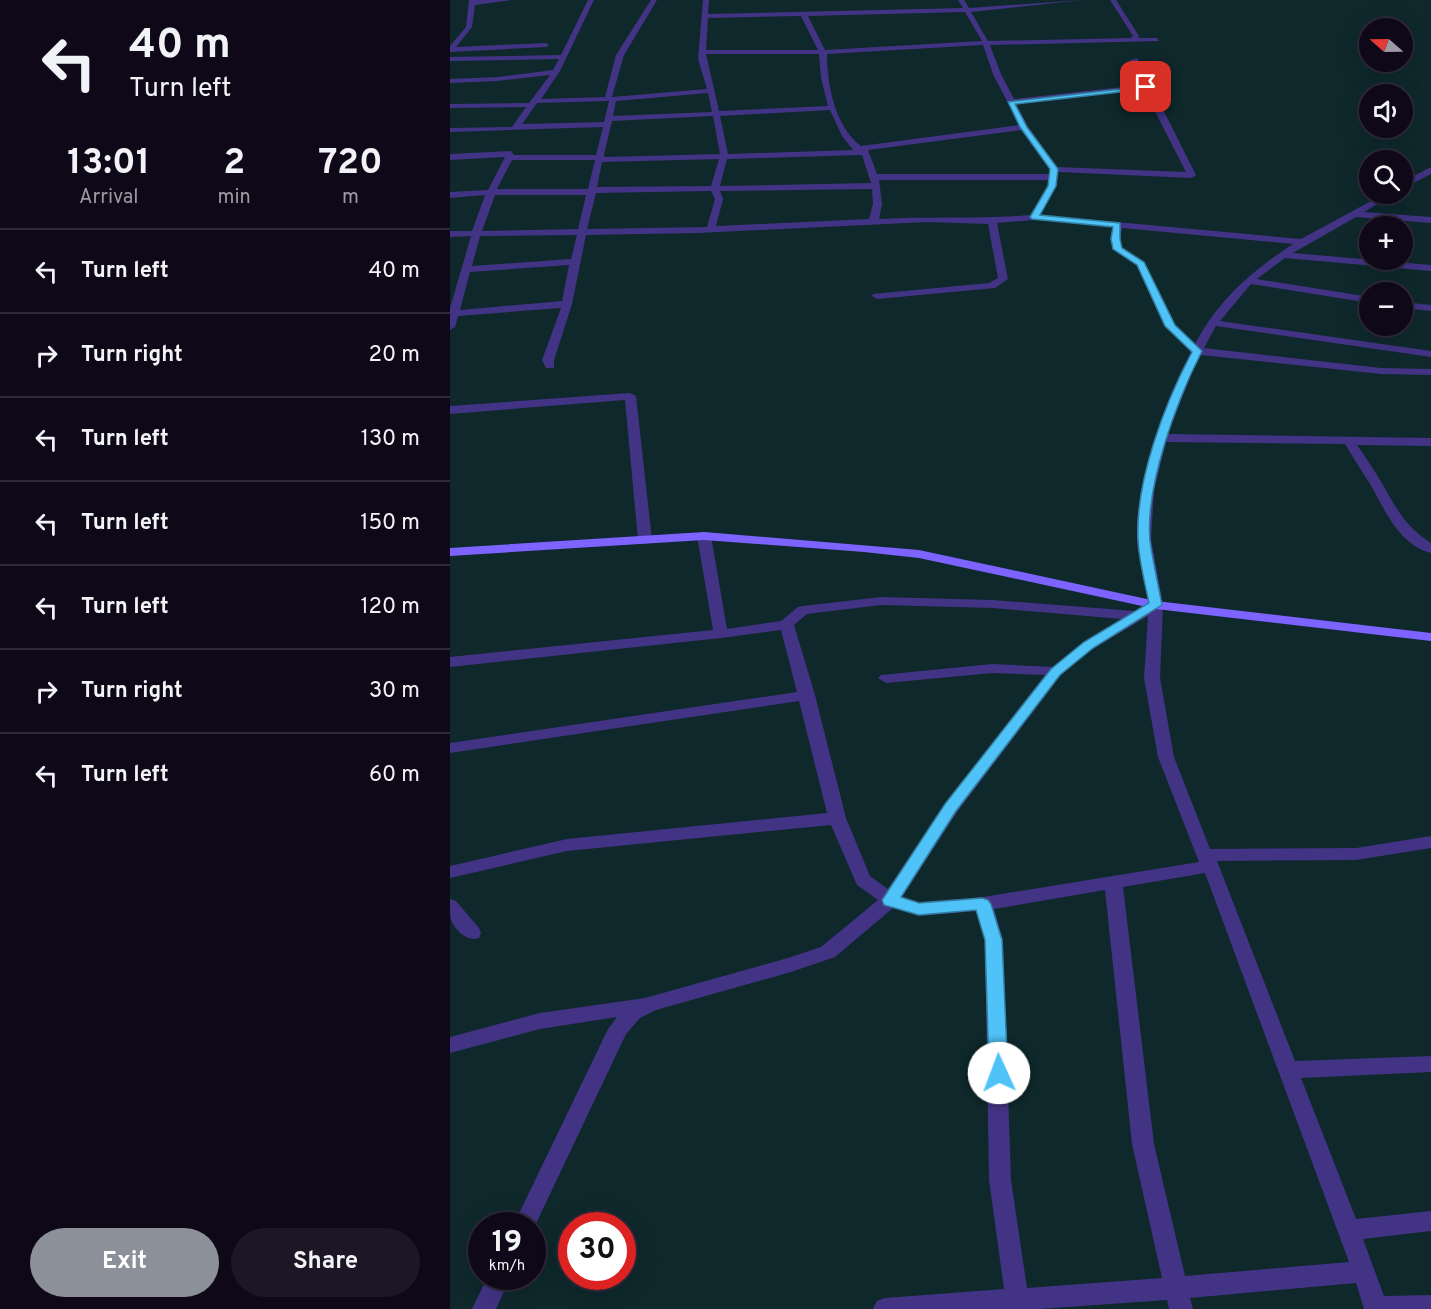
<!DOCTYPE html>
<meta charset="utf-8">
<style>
body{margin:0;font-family:Overpass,sans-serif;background:#1c1626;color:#f1f3f6;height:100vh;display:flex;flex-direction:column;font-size:22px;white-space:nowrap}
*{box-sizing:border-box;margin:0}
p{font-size:20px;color:#9b9aa2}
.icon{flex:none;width:33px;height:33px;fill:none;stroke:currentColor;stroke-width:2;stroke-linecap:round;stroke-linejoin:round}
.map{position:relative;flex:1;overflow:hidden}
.details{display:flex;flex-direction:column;background:#0e0819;width:450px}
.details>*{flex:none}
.guide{background:#0e0819;color:#f1f3f6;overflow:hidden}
.needle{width:39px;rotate:290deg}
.controls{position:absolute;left:909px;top:18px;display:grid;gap:12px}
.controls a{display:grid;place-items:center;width:54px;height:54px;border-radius:50%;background:#0e0819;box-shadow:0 6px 24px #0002,0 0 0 2px #2e2938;font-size:30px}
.speed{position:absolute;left:18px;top:1212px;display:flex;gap:12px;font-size:30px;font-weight:700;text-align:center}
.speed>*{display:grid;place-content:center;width:78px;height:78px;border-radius:50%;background:#0e0819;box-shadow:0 6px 24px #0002,0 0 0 2px #2e2938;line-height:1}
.speed small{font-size:15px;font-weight:400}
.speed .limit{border:9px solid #d22;background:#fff;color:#111}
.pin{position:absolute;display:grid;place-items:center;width:51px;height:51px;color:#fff;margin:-26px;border-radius:12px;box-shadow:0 3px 9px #0006}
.me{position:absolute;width:66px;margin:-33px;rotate:358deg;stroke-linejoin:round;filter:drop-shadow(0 0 4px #0008)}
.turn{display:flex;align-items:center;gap:21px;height:126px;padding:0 30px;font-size:27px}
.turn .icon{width:78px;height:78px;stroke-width:2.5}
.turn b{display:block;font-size:42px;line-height:51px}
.eta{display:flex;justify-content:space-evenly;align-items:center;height:102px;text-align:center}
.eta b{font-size:36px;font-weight:700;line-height:42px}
.primary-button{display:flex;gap:12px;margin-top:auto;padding:12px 30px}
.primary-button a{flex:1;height:69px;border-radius:36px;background:#8c9099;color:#fff;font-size:24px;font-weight:700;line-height:69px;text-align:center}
.primary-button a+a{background:#1c1626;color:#f1f3f6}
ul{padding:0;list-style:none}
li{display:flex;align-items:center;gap:18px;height:84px;padding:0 30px;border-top:2px solid #2e2938}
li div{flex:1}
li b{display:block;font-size:22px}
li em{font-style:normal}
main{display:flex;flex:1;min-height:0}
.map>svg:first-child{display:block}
</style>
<main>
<section class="details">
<div class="guide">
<div class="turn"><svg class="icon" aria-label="left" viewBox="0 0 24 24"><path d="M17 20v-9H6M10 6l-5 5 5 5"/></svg><div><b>40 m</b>Turn left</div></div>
</div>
<div class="eta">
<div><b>13:01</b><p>Arrival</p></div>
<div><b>2</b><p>min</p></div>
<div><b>720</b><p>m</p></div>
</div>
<ul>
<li><svg class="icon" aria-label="left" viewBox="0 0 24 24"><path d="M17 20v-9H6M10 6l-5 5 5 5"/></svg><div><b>Turn left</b></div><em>40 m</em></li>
<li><svg class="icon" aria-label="right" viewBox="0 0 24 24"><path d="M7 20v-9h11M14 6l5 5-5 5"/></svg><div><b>Turn right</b></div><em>20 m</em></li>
<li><svg class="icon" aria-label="left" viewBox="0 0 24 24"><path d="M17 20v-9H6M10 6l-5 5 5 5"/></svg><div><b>Turn left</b></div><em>130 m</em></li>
<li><svg class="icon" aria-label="left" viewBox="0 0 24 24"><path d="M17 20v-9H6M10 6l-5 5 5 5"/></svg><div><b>Turn left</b></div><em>150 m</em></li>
<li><svg class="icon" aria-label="left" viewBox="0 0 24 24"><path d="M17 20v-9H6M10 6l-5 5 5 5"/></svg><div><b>Turn left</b></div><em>120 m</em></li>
<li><svg class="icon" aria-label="right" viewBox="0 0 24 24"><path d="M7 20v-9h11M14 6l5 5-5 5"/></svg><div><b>Turn right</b></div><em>30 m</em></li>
<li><svg class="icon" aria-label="left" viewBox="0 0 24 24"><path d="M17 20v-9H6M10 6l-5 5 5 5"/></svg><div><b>Turn left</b></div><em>60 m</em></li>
</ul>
<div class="primary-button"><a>Exit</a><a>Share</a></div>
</section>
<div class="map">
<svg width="981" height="1309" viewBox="0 0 981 1309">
<rect width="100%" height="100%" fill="#120b21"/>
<path fill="#0e282c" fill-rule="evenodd" d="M0 0H981V1309H0ZM920 28H952V62H920ZM920 94H952V128H920ZM920 160H952V194H920ZM920 226H952V260H920ZM920 292H952V326H920ZM32 1226H82V1276H32ZM122 1226H172V1276H122Z"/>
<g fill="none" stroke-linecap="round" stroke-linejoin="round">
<path fill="#423384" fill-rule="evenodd" d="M19 0H61L25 5 22 27 6 47 96 43 99 45 96 47 0 52V46L16 27Z
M138 0H144L110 71 91 99 155 97 166 55 201 0H207L174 55 162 97 257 89 248 59 253 0H259L258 14 513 8 508 0H514L519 8 632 0 521 12 538 41 681 38 683 36 660 0H666L689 36 688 38H707L709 41 540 45 551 74 564 99 691 85 680 60 687 58 746 175 742 178 608 172 606 186 590 215 851 239 934 194H944L914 212 981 217V223L906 217 843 253 981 265V271L835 258 807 279 920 297V303L801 284 770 321 981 351V357L766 326 754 348 931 368 981 369V375L931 374 751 355 742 372 718 434 981 438V446L907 445C916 458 925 471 933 485 948 511 955 526 981 543V553C949 545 935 510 920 484 912 471 903 458 895 444L716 442 704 491 701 539 713 605 710 678 724 757 760 849 906 848 981 836V848L906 860 767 861 845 1061 981 1056V1072L851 1078 906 1219 981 1211V1231L913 1239 934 1296 981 1295V1309H914L906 1283 740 1298 743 1309H719L717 1300 589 1309H423L427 1301 435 1298 554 1289 539 1180 535 940 526 911 469 916 443 908 385 957 341 972 206 1010 190 1018 176 1034 82 1232V1226H63L158 1029 167 1017 90 1029 0 1053V1037L90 1013 195 998 338 958 371 947 428 900 407 885 381 825 117 851 0 878V866L117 839 377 813 349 701 0 753V743L347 692 331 630 271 638 0 667V657L263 630 247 536 254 532 261 536 277 629 331 621 348 607 353 606 431 597 543 600 685 611 699 603C695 583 689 561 687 540 684 485 715 400 741 352L715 326 687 266 663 249 660 239 663 227 584 220 547 223 558 279 545 288 427 299 422 296 423 294 539 283 548 278 538 224 477 222 248 233 136 235 122 304 104 360V368H96L92 360 111 308 8 316 5 327 0 330V308L21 236 0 237V231H22L35 195 0 198V192L38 190 55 157 0 160V154L61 151 64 155H146L153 127 0 132V128L62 127 76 107 0 108V104L79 103 100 75 48 81 0 83V79L48 77 103 70 109 59 0 61V57L111 55ZM515 12 532 41 375 50 358 16ZM351 16 368 50H256L258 18ZM533 45 543 74 569 125 411 146C385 127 377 84 377 54ZM256 54H369L371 78 378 106 269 111ZM694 90 736 172 607 167 578 127 566 104ZM258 93 262 112 163 116 166 101ZM159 101 154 122 72 124 87 103ZM380 110 392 136 403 150 278 154 270 116ZM263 116 270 154 155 157 154 155 162 121ZM572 130 600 169 599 174H427L418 150ZM412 155 421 183 270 186 277 159ZM269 159 261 186 147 187 152 162ZM62 160H145L138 189H47ZM429 180H598V186L581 215C530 219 480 216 429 219L432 204ZM422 189 423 204 419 219 266 226 273 199 270 191ZM261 191 265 199 257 227 137 229 146 193ZM45 195H136L128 229 32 231ZM672 228 843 244C802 271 769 299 745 344L725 325 694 262 672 248 670 239ZM127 235 121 259 22 266 30 236ZM119 265 112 301 10 310 20 272ZM431 605 543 608 672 619 634 642 603 667 542 664 431 675 428 678 436 683 542 673 595 675 495 804 438 889 420 876 396 818 365 695 344 625 357 614ZM698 616 694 678 708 757 749 862 533 897 469 902 452 897 507 812 611 675 644 648ZM755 873 899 1262 735 1276 704 1144 673 887ZM655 890 682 1144 712 1278 577 1288 561 1180 553 940 544 909Z
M981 167V174L952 189V182Z
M952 302 981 305V311L952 308Z
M180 393 186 396 202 540 195 544 188 540 175 400 0 414V406Z
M0 899 6 901 29 928 31 933 29 938C17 942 6 931 1 920 0 915 0 905 0 899Z
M38 1276H61L46 1309H22Z"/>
<path fill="#7d63ff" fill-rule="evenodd" d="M254 532 469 550 706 601 981 633V641L706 609 469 558 414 552 254 540 0 556V548Z"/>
</g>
<path fill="#4fc3f7" stroke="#337fa1" stroke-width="1.5" d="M698 86 696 89 565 104 577 127 608 169 606 186 590 215 670 223V239L672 248 694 262 725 325 752 351C727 400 695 485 700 541 703 562 708 584 712 605L643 648 610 675 506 811 451 897 469 903 532 898 538 900 541 904 552 940 558 1073 555 1079 549 1081 542 1079 539 1073 535 940 526 910 469 915 434 905 432 900 495 804 601 669 634 642 699 603C695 583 689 561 688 540 685 481 715 403 742 352L715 326 687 265 663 249 661 239 663 227 582 219 580 217 598 186 600 169 570 127 558 102Z"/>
</svg>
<div class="controls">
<a><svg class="needle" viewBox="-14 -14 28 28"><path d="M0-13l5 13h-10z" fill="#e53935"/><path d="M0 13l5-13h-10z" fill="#9b9aa2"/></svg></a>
<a><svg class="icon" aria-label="sound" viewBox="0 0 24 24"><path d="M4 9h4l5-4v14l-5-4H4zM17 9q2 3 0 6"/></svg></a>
<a><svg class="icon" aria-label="search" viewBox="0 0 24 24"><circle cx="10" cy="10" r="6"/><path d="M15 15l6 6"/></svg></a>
<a>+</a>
<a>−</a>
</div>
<div class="speed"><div>19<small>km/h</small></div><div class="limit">30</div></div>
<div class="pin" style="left:696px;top:87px;background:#d93025"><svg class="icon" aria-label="arrive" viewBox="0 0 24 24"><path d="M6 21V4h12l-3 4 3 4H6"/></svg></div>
<svg class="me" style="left:549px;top:1073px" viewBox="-20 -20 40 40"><circle r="19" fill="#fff"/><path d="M0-13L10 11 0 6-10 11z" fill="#4fc3f7"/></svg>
</div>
</main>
